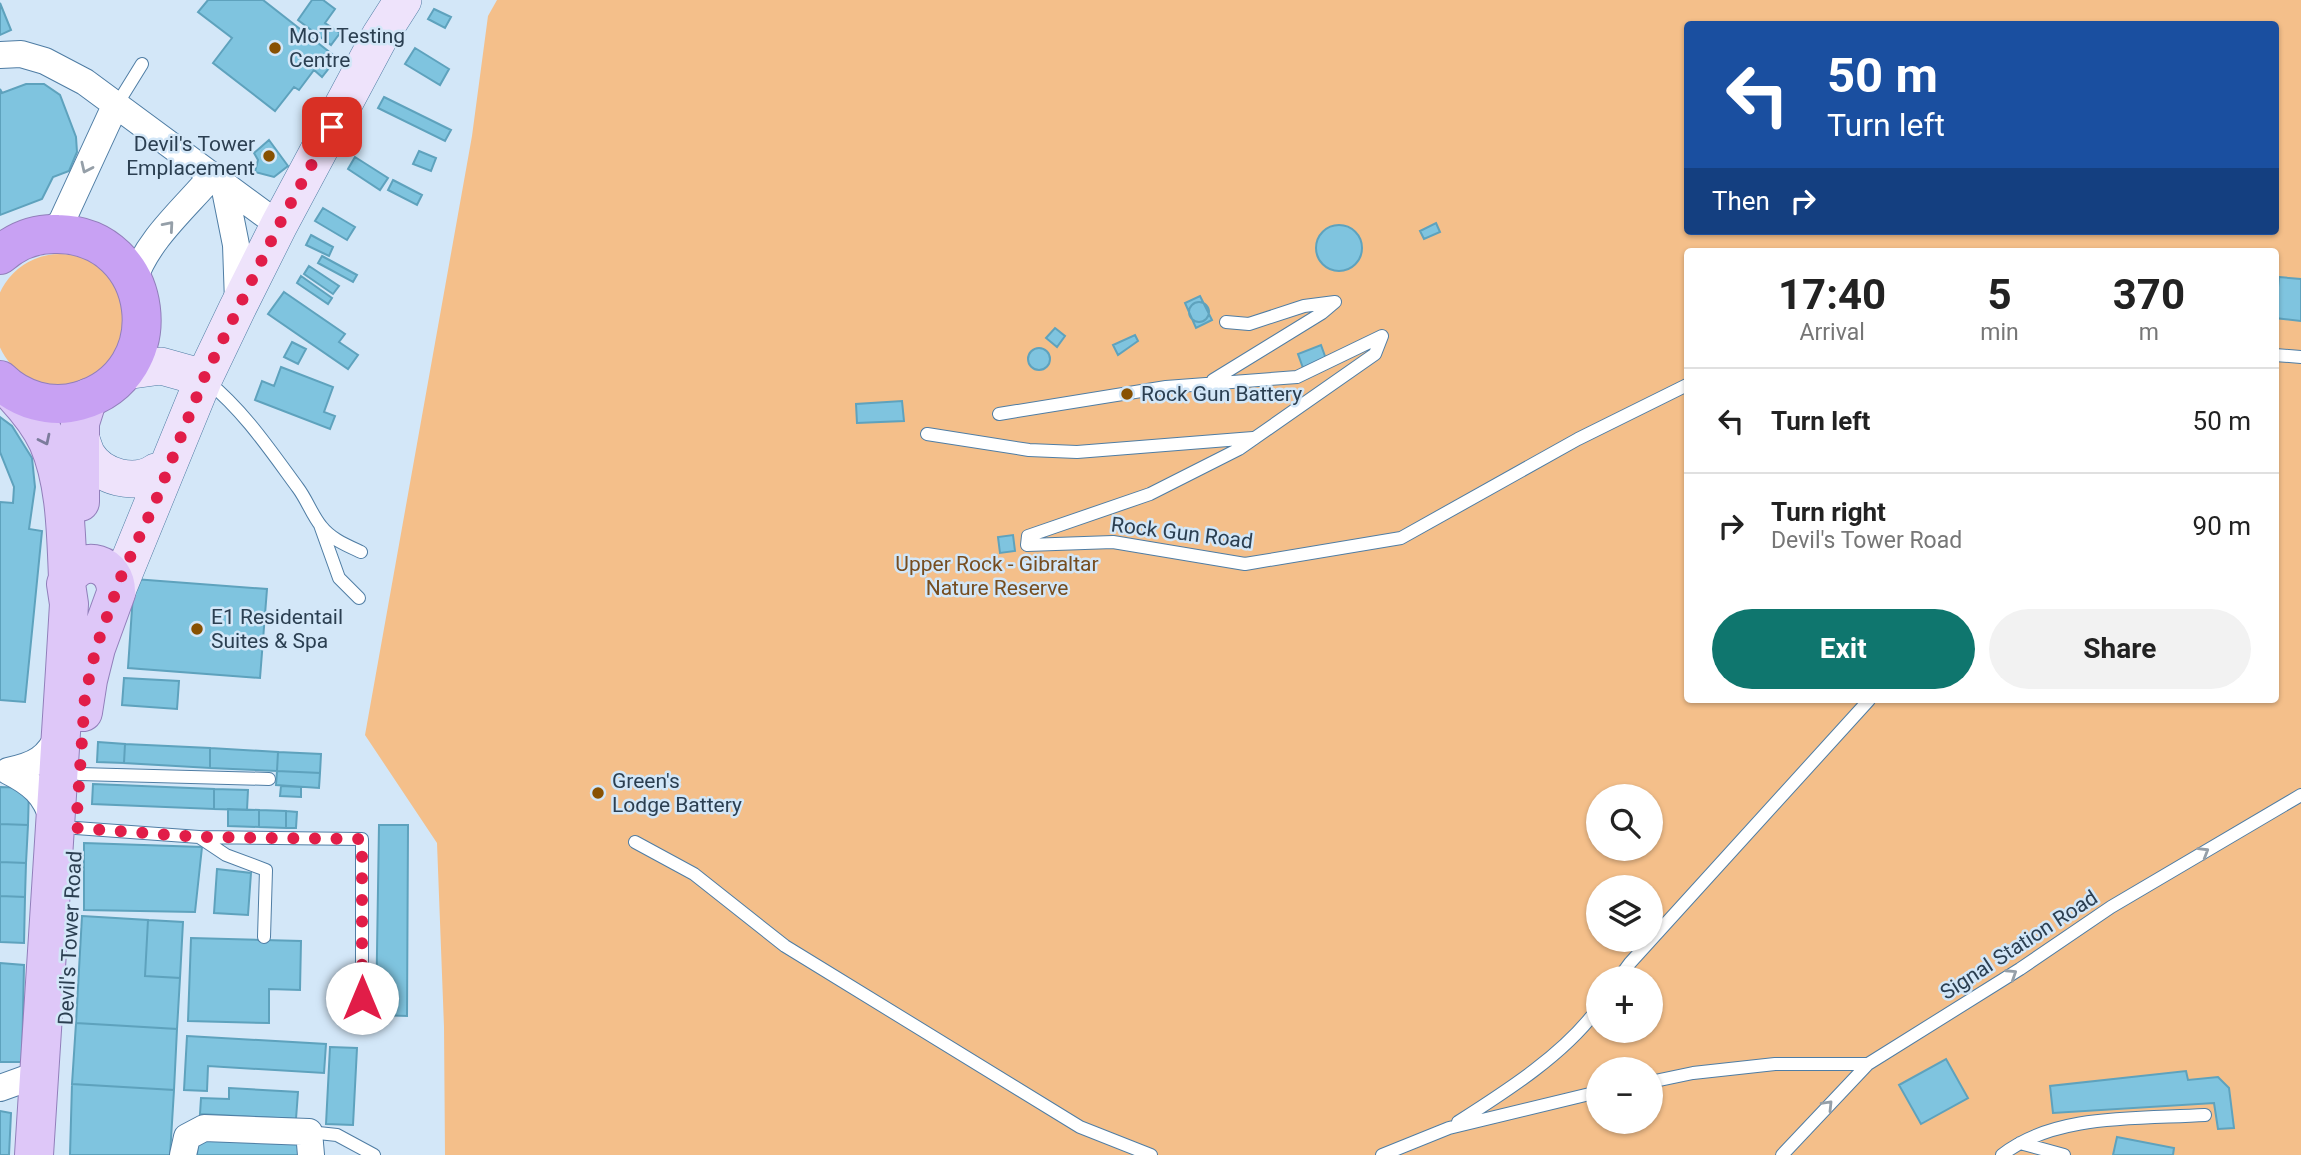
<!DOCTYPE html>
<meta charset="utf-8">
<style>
body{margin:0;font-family:Roboto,sans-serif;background:#f2f2f2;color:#222;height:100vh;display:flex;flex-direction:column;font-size:26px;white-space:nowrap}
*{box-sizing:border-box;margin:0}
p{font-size:23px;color:#767676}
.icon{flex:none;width:38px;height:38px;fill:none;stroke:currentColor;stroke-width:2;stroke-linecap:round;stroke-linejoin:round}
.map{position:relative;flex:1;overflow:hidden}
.details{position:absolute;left:1684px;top:248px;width:595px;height:455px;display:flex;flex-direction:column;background:#fff;border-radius:7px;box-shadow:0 2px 5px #0004}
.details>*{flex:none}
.hud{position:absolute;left:1684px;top:21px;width:595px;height:214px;border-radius:7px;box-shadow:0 2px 5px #0004;background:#1a4fa0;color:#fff;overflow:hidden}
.controls{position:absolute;left:1586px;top:784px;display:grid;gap:14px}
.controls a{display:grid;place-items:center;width:77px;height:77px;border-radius:50%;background:#fff;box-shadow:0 2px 5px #0004;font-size:35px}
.pin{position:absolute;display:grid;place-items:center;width:60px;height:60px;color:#fff;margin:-30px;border-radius:14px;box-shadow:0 4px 10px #0006}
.me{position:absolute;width:77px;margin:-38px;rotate:0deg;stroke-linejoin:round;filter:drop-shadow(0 0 5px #0008)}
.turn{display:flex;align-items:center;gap:24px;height:147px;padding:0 28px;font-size:32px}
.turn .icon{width:91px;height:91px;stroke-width:2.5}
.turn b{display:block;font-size:49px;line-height:60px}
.then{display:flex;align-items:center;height:66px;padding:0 28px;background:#0003;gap:14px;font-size:26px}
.eta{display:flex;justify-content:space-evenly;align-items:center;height:119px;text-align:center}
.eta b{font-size:42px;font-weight:700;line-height:49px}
.button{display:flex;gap:14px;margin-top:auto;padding:14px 28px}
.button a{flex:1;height:80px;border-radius:42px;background:#0f766e;color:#fff;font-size:28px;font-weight:700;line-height:80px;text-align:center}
.button a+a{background:#f2f2f2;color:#222}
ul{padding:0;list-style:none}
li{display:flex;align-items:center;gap:21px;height:105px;padding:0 28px;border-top:2px solid #e0e0e0}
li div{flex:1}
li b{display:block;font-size:26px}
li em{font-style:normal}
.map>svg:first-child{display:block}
</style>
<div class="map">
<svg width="2301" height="1155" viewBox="0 0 2301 1155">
<rect width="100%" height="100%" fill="#d3e7f8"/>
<path fill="#f4bf8a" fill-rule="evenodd" d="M497 0H2301V1155H445L444 1027 437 843 365 735 472 136 488 16ZM1687 24H2275V231H1687ZM1687 252H2275V700H1687ZM1598 796H1650V849H1598ZM1598 887H1650V940H1598ZM1598 978H1650V1031H1598ZM1598 1069H1650V1122H1598Z
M-6 320a66 66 0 1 1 132 0a66 66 0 1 1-132 0Z"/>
<path fill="#7fc4df" stroke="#5ea2bd" stroke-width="2" d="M208 0H263L337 58 322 77 314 70 299 90 294 87 275 111 213 63 232 38 198 12Z
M312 0H323L335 9 325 23 340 33 331 45 298 20Z
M0 3 11 30 0 35Z
M434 9 451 17 445 28 428 19Z
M415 48 449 69 440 85 405 64Z
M26 84H44L60 95 76 137 77 152 69 171 53 177 42 199 0 215V89L2 93Z
M384 97 451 130 445 141 378 108Z
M269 140 288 166 274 177 255 172 258 160 254 153Z
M419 151 436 158 431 171 413 164Z
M355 157 388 178 380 190 348 169Z
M393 180 422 195 417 205 388 190Z
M323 208 355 227 347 240 315 221Z
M1436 223 1440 232 1424 239 1420 231Z
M1316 248a23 23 0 1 1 46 0a23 23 0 1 1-46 0Z
M311 235 333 247 329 256 306 245Z
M322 256 357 275 353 282 318 263Z
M309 266 339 286 333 294 304 274Z
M301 276 332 298 328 304 297 283Z
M2279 277 2301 279V321L2275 318Z
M284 292 345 334 339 342 358 355 348 369 268 314Z
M1200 296 1212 320 1196 328 1185 303Z
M1189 312a10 10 0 1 1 20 0a10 10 0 1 1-20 0Z
M1055 328 1065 336 1057 347 1046 338Z
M1135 335 1138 341 1118 355 1113 345Z
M292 342 306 349 298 364 284 357Z
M1321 345 1326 359 1303 368 1298 354Z
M1028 359a11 11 0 1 1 22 0a11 11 0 1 1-22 0Z
M281 367 333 387 324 412 335 416 330 429 255 400 262 381 274 386Z
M902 401 904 421 857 423 856 404Z
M0 417 12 426 32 458 35 487 29 529 42 531 25 702 0 700V502L13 503 14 487 0 452Z
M1013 535 1015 551 1000 553 998 537Z
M134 579 267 589 260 678 128 668Z
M124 678 179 681 177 709 122 705Z
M98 742 125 744 124 763 97 762Z
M125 744 210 748V768L124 763Z
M210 748 278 752 277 771 210 768Z
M278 752 321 754 320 773 277 771Z
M277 771 320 773 319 788 276 785Z
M93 784 214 789V809L92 804Z
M281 786 301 787V797L280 796Z
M0 787 29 788 28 825 0 824Z
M214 789 248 790 247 810 214 809Z
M228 809 259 810V827L228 826Z
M259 810 286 811V828L259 827Z
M286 811 297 812 296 828H286Z
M0 824 28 825 26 863 0 862Z
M379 825H408L407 1016 376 1015Z
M84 843 202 847 195 912 84 910Z
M0 862 26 863 25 897 0 896Z
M217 869 251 873 248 915 214 913Z
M0 896 25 897 24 943 0 942Z
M82 916 148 920 145 976 180 978 177 1029 76 1023Z
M148 920 183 922 180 978 145 976Z
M191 938 301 941 300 990 269 989V1023L188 1021Z
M0 963 24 965 22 1062H0Z
M76 1023 177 1029 174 1090 72 1084Z
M187 1036 326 1044 324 1073 208 1066 207 1091 184 1090Z
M330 1047 357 1048 353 1125 326 1124Z
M1946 1059 1968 1098 1921 1124 1899 1085Z
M2186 1071 2188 1080 2218 1077 2229 1088 2234 1128 2218 1129 2214 1103 2053 1113 2050 1086Z
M72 1084 174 1090 170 1155H70Z
M229 1088 298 1092 296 1119 200 1114 201 1098 229 1099Z
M0 1111 11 1113 9 1155H0Z
M198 1136 301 1142 300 1155H197Z
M2117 1137 2174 1148 2173 1155H2113Z"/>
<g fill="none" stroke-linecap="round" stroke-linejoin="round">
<defs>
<path id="lane" d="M116 106 142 64
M2275 355 2301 357
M1213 380 1322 313 1335 302 1304 306 1249 324 1226 322
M207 381C244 411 270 450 298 488 307 500 312 515 321 526 331 539 346 545 361 552
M999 414 1166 387 1297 377 1382 336 1375 354 1239 449 1150 494 1028 536 1027 545 1113 542 1245 564 1401 538 1578 439 1687 385
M927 434 1029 450 1077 452 1253 438
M320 525 339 578 359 598
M79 774 269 779
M76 828 199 837 226 855 266 870 264 937
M199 837 362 839V1024
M635 842 694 874 785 946 1080 1127 1151 1155
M1619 978 1630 963 1869 700
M1650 1082 1693 1073 1775 1064H1868
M1458 1122C1505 1092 1565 1054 1598 1008
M309 1132 337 1135 374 1155
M2020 1143 2064 1155
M1382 1155 1449 1128 1598 1092
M1782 1155 1868 1064 2020 969 2111 907 2301 795
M2002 1155C2055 1113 2140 1119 2205 1115"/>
<path id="street" d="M0 55 21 54 45 61 85 82 279 225
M224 185 236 245 238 301
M46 233 61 223 115 106
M134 280C147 240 185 208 212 176
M53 820C45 794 32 783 8 771 36 765 47 759 60 733
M0 1088 39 1074
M183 1155 187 1137 204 1128 309 1132 311 1155"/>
<path id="secondary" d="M125 371 161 366 204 378
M79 434C82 441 84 449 87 455 101 478 135 486 156 472
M116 593 204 378 237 309 279 225 380 36 403 0"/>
<path id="primary" d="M5 385C22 402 38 420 48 442 66 483 66 534 68 578L66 584 69 604 65 670 34 1155
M80 502V423L88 398
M68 578C83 553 117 563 116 593L96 648 88 680 83 712"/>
<path id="highway" d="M0 255C17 240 36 233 58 234 156 236 174 374 79 401 51 409 20 400 0 380"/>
</defs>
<use href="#lane" stroke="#4f7da4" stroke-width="14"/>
<use href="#street" stroke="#4f7da4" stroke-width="28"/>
<use href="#secondary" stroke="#4f7da4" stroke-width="38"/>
<use href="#primary" stroke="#917fba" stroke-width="40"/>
<use href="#highway" stroke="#917fba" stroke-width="40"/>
<use href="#lane" stroke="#fff" stroke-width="12"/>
<use href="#street" stroke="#fff" stroke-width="26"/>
<use href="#secondary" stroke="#eee3fb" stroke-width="37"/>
<use href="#primary" stroke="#dec7f8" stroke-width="38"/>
<use href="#highway" stroke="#c8a1f3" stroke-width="38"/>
</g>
<defs><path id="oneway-chevron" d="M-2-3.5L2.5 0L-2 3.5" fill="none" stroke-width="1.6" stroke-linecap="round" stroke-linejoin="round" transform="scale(1.75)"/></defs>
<g stroke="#959fa8">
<use href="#oneway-chevron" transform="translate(86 168) rotate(115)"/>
<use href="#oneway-chevron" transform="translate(169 226) rotate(-49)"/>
<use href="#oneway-chevron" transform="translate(2204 852) rotate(-31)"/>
<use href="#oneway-chevron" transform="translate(2012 974) rotate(-33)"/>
<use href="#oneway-chevron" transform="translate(1828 1105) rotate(-46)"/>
</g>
<use stroke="#7c7c9c" href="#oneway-chevron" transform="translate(45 440) rotate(64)"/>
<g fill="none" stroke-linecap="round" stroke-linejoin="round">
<path stroke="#e11d48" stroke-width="12" stroke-dasharray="0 21.6" d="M332 127 279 225 204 378 154 505 121 577 96 648 85 696 76 828 199 837 362 839V998"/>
</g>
<g fill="#885102" stroke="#d3e7f8" stroke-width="2.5">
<circle cx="275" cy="48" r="7"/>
<circle cx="269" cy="156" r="7"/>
<circle cx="1127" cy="394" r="7"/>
<circle cx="197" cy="629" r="7"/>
<circle cx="598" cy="793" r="7"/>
</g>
<g text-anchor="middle" stroke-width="5" stroke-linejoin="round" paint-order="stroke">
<g font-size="21" fill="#2b3f51" stroke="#d3e7f8" text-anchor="start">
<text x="289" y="43">MoT Testing<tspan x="289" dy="24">Centre</tspan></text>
<text x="255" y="151" text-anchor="end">Devil's Tower<tspan x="255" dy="24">Emplacement</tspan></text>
<text x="1141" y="401">Rock Gun Battery</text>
<text x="211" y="624">E1 Residentail<tspan x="211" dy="24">Suites &amp; Spa</tspan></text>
<text x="612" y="788">Green's<tspan x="612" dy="24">Lodge Battery</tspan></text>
</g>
<g font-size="21" fill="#2b3f51" stroke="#d3e7f8">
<text transform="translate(1182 533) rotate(7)" y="7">Rock Gun Road</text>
<text transform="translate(70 938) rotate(-87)" y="7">Devil's Tower Road</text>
<text transform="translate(2019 945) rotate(-33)" y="7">Signal Station Road</text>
</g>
<g font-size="21" fill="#764d1f" stroke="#d3e7f8">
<text x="997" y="571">Upper Rock - Gibraltar<tspan x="997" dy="24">Nature Reserve</tspan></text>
</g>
</g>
</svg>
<div class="controls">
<a><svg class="icon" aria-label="search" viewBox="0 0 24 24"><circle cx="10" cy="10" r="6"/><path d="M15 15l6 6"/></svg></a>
<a><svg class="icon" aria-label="layers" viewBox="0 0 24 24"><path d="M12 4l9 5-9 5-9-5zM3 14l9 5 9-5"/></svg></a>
<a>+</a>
<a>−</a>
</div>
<div class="pin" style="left:332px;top:127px;background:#d93025"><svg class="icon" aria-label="arrive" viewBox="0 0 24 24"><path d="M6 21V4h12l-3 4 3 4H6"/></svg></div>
<svg class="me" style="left:362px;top:998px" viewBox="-20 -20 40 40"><circle r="19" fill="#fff"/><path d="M0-13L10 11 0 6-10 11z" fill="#e11d48"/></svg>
<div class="hud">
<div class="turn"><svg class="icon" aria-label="left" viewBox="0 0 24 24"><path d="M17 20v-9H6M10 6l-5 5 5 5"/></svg><div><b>50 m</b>Turn left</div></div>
<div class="then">Then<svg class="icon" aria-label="right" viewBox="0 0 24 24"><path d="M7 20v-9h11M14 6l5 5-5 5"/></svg></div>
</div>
<section class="details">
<div class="eta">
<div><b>17:40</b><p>Arrival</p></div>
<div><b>5</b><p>min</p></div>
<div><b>370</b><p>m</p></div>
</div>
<ul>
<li><svg class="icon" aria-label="left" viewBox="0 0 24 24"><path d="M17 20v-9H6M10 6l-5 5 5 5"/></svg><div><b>Turn left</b></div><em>50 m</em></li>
<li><svg class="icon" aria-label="right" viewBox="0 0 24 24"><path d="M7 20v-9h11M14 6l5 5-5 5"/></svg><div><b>Turn right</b><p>Devil's Tower Road</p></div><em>90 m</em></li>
</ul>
<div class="button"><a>Exit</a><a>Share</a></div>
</section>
</div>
